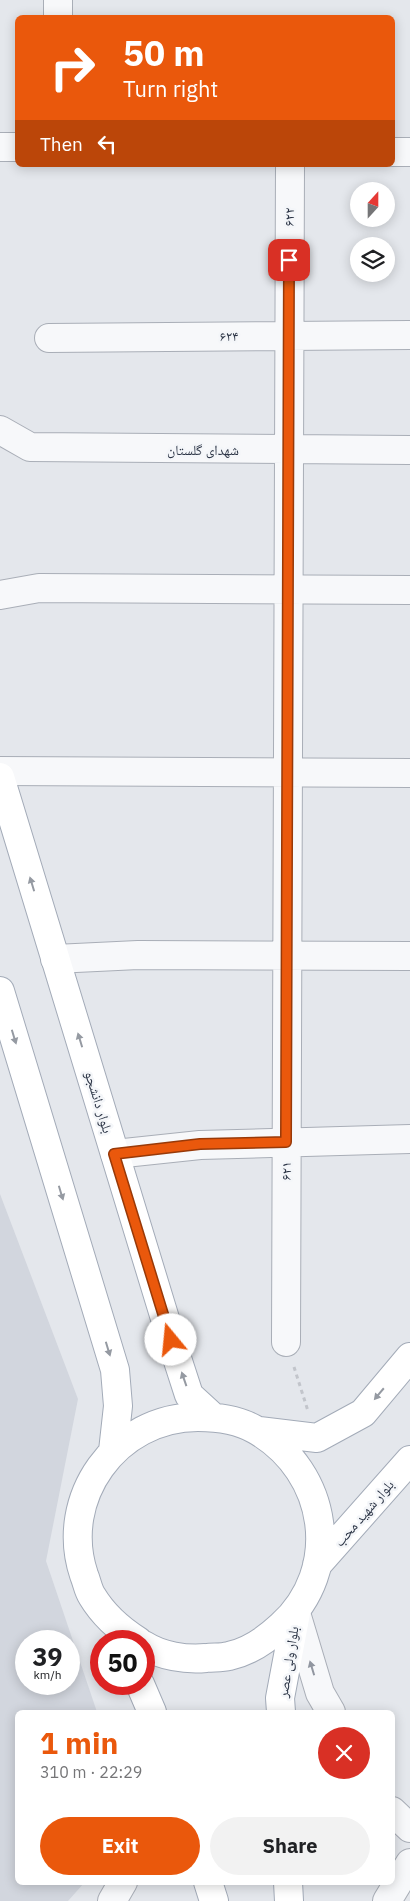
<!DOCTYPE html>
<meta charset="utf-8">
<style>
body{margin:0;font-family:"IBM Plex Sans","Noto Naskh Arabic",sans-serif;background:#f2f2f2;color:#202124;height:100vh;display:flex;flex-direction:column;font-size:19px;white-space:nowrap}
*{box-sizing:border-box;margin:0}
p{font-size:16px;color:#757577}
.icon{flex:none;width:28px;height:28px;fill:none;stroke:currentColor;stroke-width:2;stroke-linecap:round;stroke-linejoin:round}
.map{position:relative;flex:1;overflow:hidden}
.panel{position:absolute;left:15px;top:1710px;width:380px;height:175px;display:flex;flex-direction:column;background:#fff;border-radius:8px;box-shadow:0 2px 12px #0003}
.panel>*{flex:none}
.top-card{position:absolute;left:15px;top:15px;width:380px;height:152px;border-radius:8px;box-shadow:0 2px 12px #0003;background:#ea580c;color:#fff;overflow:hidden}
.needle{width:32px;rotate:21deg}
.fabs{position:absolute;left:350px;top:182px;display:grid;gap:10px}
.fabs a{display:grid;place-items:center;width:45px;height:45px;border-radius:50%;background:#fff;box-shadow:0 2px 12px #0003;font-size:25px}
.speed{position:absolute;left:15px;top:1630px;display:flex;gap:10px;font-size:25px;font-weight:700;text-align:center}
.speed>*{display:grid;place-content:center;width:65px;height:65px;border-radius:50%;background:#fff;box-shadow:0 2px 12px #0003;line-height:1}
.speed small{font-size:12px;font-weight:400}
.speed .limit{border:8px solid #d22;background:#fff;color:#111}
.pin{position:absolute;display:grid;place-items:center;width:42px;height:42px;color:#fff;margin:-21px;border-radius:10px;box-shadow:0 2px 8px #0006}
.me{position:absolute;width:55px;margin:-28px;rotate:343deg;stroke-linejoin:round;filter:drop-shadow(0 0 4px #0008)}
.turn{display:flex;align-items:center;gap:18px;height:105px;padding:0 25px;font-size:22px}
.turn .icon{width:65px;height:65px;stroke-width:2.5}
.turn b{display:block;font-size:35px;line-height:42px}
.then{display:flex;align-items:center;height:48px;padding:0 25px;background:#0003;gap:10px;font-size:19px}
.round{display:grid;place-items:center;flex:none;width:52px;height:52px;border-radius:26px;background:#f2f2f2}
.summary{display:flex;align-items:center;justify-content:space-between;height:85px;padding:0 25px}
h1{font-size:30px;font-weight:700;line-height:38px;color:#ea580c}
.action{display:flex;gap:10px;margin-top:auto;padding:10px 25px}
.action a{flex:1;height:58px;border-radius:30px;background:#ea580c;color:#fff;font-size:20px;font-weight:700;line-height:58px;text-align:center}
.action a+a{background:#f2f2f2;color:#202124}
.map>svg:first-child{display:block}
</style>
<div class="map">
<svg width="410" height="1901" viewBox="0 0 410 1901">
<rect width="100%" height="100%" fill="#e4e7ec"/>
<path fill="#d2d6de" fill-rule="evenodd" d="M0 1194 78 1399 46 1561 97 1712H18V1882L84 1883 68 1901H0ZM26 1641H69V1684H26Z"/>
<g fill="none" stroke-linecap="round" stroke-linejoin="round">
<defs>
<path id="minor" d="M58 18V0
M0 147H18
M392 152H410
M49 338 410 335
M0 430 30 447 410 450
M0 595 39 588 410 590
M0 771 410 773
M55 959 138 955 410 956
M115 1154 200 1145 410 1139
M286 1342 290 165
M296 1613 320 1693 331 1712
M392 1811 410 1828
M112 1901 123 1882
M387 1901 410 1863"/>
<path id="major" d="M0 777 177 1358 189 1395 213 1417
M0 991 115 1370 118 1406 113 1451
M259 1431 317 1438 363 1413 410 1357
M317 1565 410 1460
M138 1641C119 1629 104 1616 92 1596 88 1590 87 1582 84 1575 58 1498 116 1417 198 1417 218 1417 239 1420 256 1430 329 1472 343 1570 281 1626 267 1639 248 1652 229 1656 221 1658 213 1657 206 1658 186 1660 161 1656 144 1645
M140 1684 152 1712
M281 1712 280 1698 296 1613
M208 1882 214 1901
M288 1882 289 1901"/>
</defs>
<use href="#minor" stroke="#a9aeb7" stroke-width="30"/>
<use href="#major" stroke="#a3abb8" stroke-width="30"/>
<path stroke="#c2c5cb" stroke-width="3" stroke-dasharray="4 4" stroke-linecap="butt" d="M294 1367 308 1411"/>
<use href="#minor" stroke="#f7f8fa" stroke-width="28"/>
<use href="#major" stroke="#fff" stroke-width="28"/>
</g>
<defs><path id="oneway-solid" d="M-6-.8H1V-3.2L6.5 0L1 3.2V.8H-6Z" transform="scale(1.25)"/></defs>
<g fill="#959aa2">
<use href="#oneway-solid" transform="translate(32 884) rotate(-107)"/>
<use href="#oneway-solid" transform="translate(14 1037) rotate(73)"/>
<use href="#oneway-solid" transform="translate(80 1040) rotate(-107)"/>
<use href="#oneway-solid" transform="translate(61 1193) rotate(73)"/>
<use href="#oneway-solid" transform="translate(108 1349) rotate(73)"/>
<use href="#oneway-solid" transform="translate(184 1379) rotate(-109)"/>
<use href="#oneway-solid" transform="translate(379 1394) rotate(130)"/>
</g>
<use fill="#9196a0" href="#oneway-solid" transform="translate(312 1668) rotate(-107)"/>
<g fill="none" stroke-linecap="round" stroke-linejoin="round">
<defs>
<path id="route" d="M171 1340 114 1154 200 1144 286 1142 289 260"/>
</defs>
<use href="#route" stroke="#983908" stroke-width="12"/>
<use href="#route" stroke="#ea580c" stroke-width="9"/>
</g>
<g text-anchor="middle" stroke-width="5" stroke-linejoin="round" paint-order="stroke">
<g font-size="14" fill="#2b3445" stroke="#f4f6f9">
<text transform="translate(289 217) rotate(-90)" y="5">۶۲۲</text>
<text transform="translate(229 336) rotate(-1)" y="5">۶۲۴</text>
<text x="203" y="455">شهدای گلستان</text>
<text transform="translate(99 1102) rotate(73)" y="5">بلوار دانشجو</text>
<text transform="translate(286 1171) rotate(-90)" y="5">۶۲۱</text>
<text transform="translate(364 1513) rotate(-49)" y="5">بلوار شهید محب</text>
<text transform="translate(288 1662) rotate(-81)" y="5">بلوار ولی عصر</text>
</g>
</g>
</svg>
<div class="fabs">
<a><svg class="needle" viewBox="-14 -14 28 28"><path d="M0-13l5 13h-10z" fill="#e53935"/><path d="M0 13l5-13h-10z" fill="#757577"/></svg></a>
<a><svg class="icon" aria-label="layers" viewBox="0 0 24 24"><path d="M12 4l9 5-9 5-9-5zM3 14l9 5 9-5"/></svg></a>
</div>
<div class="speed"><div>39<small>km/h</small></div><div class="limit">50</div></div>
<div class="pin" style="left:289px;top:260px;background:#d93025"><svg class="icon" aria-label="arrive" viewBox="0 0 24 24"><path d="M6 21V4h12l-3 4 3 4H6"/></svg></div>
<svg class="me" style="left:171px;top:1340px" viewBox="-20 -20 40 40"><circle r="19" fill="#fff"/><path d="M0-13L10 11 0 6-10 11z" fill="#ea580c"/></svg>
<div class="top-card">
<div class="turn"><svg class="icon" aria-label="right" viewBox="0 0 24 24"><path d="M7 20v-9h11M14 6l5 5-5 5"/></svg><div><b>50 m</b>Turn right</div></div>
<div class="then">Then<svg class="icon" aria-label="left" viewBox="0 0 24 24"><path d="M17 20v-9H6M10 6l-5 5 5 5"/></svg></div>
</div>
<section class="panel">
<div class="summary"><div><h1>1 min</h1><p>310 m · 22:29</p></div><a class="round" style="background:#d93025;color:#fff"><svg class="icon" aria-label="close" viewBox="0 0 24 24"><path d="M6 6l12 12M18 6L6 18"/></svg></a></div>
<div class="action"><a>Exit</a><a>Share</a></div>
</section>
</div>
